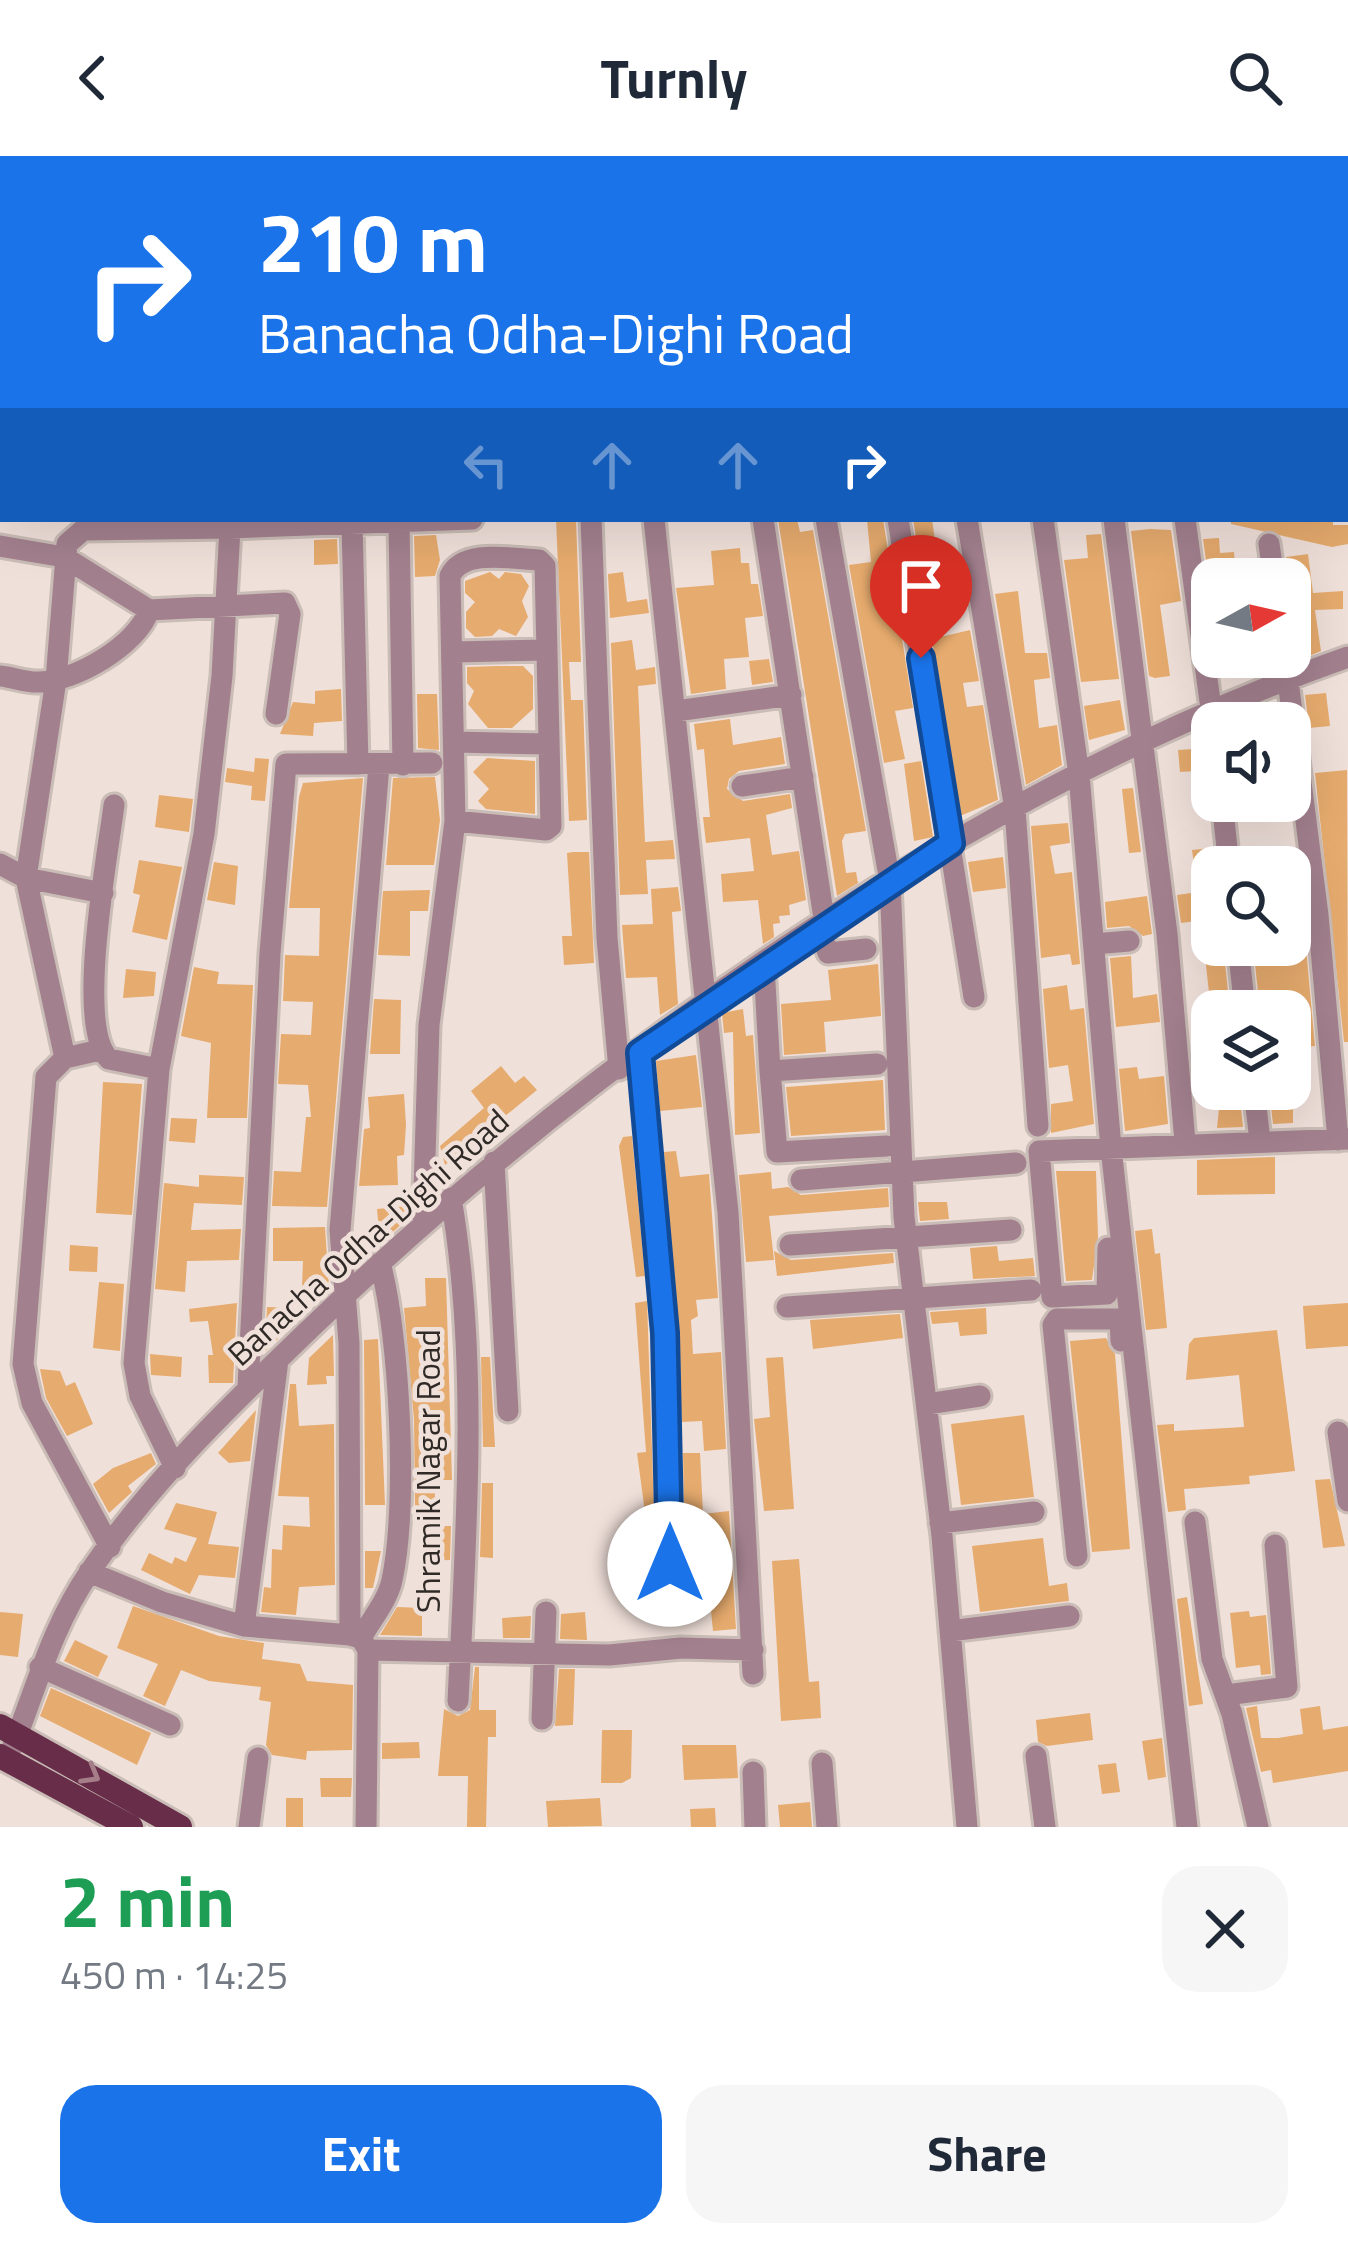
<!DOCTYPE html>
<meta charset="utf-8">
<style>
body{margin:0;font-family:"Titillium Web",sans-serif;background:#f6f6f7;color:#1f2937;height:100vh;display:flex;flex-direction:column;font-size:45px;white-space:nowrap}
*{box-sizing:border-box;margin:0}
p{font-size:39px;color:#747a83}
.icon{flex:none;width:66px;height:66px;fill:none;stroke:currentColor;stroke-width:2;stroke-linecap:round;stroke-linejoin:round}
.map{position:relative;height:1671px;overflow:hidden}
.details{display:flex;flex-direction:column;background:#fff;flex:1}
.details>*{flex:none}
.top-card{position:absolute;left:0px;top:0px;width:1350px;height:366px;box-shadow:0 12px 48px #0002;background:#1a73e8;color:#fff;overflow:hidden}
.needle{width:78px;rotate:82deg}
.buttons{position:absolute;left:1191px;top:402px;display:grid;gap:24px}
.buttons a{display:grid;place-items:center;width:120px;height:120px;border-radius:24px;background:#fff;box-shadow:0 12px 48px #0002;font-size:60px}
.pin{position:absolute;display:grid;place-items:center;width:102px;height:102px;color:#fff;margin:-123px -51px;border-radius:50% 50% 50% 0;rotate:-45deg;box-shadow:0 0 12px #0007}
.pin .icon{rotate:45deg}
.me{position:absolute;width:132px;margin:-66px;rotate:0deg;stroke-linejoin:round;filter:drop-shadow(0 0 9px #0008)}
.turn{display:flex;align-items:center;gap:42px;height:252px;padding:0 60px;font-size:54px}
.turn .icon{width:156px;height:156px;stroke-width:2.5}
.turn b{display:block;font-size:84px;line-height:102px}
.lanes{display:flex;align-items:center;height:114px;padding:0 60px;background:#0003;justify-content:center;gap:60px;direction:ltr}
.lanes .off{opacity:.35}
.round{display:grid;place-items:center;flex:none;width:126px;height:126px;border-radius:36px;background:#f6f6f7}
.overview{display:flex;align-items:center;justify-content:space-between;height:204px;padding:0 60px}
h1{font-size:72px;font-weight:700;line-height:90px;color:#1e9e55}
.primary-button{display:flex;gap:24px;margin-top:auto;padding:24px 60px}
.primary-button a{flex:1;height:138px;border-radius:36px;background:#1a73e8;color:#fff;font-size:48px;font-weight:700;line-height:138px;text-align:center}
.primary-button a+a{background:#f6f6f7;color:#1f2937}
header{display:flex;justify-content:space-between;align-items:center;height:156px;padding:0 60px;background:#fff;font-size:54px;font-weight:700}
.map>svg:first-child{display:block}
</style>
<header><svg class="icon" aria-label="back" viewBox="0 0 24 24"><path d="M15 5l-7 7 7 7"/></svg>Turnly<svg class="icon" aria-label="search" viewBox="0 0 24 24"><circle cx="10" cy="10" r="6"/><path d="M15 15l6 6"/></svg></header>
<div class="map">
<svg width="1348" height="1671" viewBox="0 0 1348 1671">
<rect width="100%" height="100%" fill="#f0e0da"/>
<path fill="#e8d3e0" d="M0 0H1095L3 3 0 361Z"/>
<path fill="#e6ab6e" d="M556 363H576L581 506H569L571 544H583L587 664 569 665Z
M778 363H797L800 376 813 374 866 675 845 678 842 685 846 717 856 716 858 727 837 740Z
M875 363H883L913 552 895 555 905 603 884 607 849 409 871 406 867 364Z
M913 363H932L937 400 957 397 965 445 958 446 954 416 922 420Z
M1231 363H1333V369H1348V388L1332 391 1231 368Z
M1150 373 1171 374 1181 445 1160 449 1170 520 1155 522 1149 520 1131 375Z
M1101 378 1119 523 1081 526 1064 404 1088 402 1086 379Z
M436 379 440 404 435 420 415 421 414 380Z
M1219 382 1220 397 1234 396 1235 409 1256 406 1259 423H1212L1211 441 1203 383Z
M337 383 338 408 314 409V384Z
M740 392 741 407H749L751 428H758L763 460 745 462 749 501 724 503 726 533 691 538 676 432 714 429 711 395Z
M1308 398 1313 437 1343 435V453L1315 454 1321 495 1300 504 1290 487 1286 401Z
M490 416 499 423 505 416 521 418 529 430 522 445 528 461 516 480 499 473 492 480 475 481 466 472V456L475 446 465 437V425Z
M623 416 627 446 647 443 649 457 610 462 608 418Z
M1018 435 1025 497H1047L1050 522 1034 524 1039 572 1057 569 1062 609 1026 629 995 438Z
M970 474 979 525 963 527 967 551 983 549 998 644 960 660 932 483Z
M632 484 636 514 655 511 656 528 638 530 645 686 673 684 675 703 646 704 648 738 620 739 611 487Z
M769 503 773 526 752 529 749 505Z
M497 510H523L533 520V553L512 572H488L468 548 474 535 467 527V511Z
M341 533 342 565 314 567 313 580 280 578 293 546 315 548V535Z
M1326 537 1330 570 1309 572 1305 539Z
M417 538H437L439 594 418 592Z
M1120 544 1125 574 1089 584 1084 550Z
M730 563 733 589 781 581 785 608 739 615 729 623 727 633 743 645 790 638 792 652 766 659 772 699 799 695 806 744 789 749 790 759 779 760 780 767 773 768 774 781 763 788 758 744 723 746 721 718 754 715 750 682 706 687 703 661H710L704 593 697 594 694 568Z
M1208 592 1210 614 1180 616 1178 594Z
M255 602 269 603 265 645 251 644 252 630 225 626 227 612 254 616Z
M487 602 535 605V658L486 653 478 645 489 633 473 616Z
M921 605 933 681 914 685 904 608Z
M1347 614 1348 886H1344L1315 617Z
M435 621 440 664 434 709H386L393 622Z
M363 622 327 1051 272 1050 274 1015 301 1016 306 961H311L308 929 278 928 281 878 311 879 313 846 283 845 285 799 319 800 320 752H289L299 641 303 627Z
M1133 632 1141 696 1129 697 1122 633Z
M159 639 193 643 189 676 155 671Z
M1068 667 1070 687 1050 690 1055 718 1072 716 1080 808 1072 809 1070 798 1041 802 1031 670Z
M1212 692V763L1181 767 1177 739 1198 736 1192 694Z
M573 696H589L594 807 564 809 562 780H572L567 697Z
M1003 701 1006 732 973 736 968 706Z
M139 704 182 711 167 784 132 776 140 739 133 737Z
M214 706 238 710 235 749 207 744Z
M678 731 681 755 672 756 678 848 660 859 657 821 626 822 622 769 653 768 651 733Z
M430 734 428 755H410V800L378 799 383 735Z
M1147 740 1152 778 1143 780 1129 770 1107 772 1105 746Z
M1253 789H1274V796L1306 792 1315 890 1291 892 1290 855H1260Z
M1224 797 1230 855H1211L1205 800Z
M1131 800 1133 842 1157 838 1160 866 1116 871 1110 802Z
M878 808 881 860 824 866 826 896 784 899 781 848 831 844 828 814Z
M194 811 219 816 217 828 253 829 247 962H207L211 887 181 880Z
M126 813 156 816 154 840 123 842Z
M1067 829 1070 854 1084 852 1094 968 1051 977V948L1073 945 1068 909 1049 912 1043 833Z
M374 843 401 844 400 898H370Z
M743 853 746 880 753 879 760 977 735 979 733 876 724 877 722 857Z
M1212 875V908L1194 911 1191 879Z
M696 899 702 951 660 955 656 905Z
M501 910 515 927 524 920 537 934 445 1009 440 990 484 952 471 935Z
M1137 911 1139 923 1164 920 1168 968 1125 975 1119 913Z
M883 924 885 974 791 980 786 931Z
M103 926 142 928 132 1059 96 1057Z
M1221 933H1239L1243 971 1217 972Z
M1269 933H1293V967L1273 968Z
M404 938 406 969 404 999 397 1000 398 1029 359 1030 364 973 370 972 368 941Z
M171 962 197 963 195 987 169 985Z
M632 980 645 1120 636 1121 619 990 623 981Z
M676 995 680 1021 709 1018 718 1142 696 1144 698 1160 691 1164 693 1198 721 1196 726 1293 704 1295 702 1265 682 1266 664 996Z
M1275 1001V1038L1197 1039V1004Z
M1056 1015H1096L1098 1081 1092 1124 1066 1125Z
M771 1016 772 1033 788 1031 801 1039 888 1032 889 1051 769 1060 774 1104 746 1106 739 1019Z
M199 1019 244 1021 242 1049 194 1047 191 1074 241 1073 239 1104 187 1105 185 1136 155 1133 164 1027 199 1031Z
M918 1046H947L949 1063 920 1065Z
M408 1050V1062L380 1088 377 1053Z
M325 1071 329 1130H302L303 1105H273V1072Z
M1152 1073 1155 1098 1160 1097 1167 1172 1146 1174 1135 1075Z
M70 1089 98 1091 97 1116 69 1115Z
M997 1090 999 1105 1033 1102 1035 1120 973 1123 970 1092Z
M774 1095 791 1104 893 1097 894 1107 777 1120Z
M425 1122H446L452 1324H434L437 1370H451L450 1404 421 1405 419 1350 415 1351 414 1264 404 1152 426 1150Z
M99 1126 124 1128 120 1195 93 1192Z
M647 1145 655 1386H649L637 1297 646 1296 635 1147Z
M237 1147 233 1227H209L208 1199H213L208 1165 190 1166 189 1153Z
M1348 1147V1190L1306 1193 1303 1150Z
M267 1151 294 1152 295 1166 265 1196Z
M986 1152 987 1178 960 1180 958 1166 932 1168 930 1156Z
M900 1158 903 1182 813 1193 810 1164Z
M1277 1174 1295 1315 1249 1320 1250 1328 1184 1333 1186 1354 1168 1356 1157 1269 1174 1268V1275L1244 1271 1239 1219 1186 1224 1189 1188 1194 1182Z
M333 1179 334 1220H326L327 1228 307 1229 309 1202Z
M1106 1182 1115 1198 1130 1393 1092 1396 1070 1185Z
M378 1183 385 1349H365L364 1184Z
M150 1198 182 1201 181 1221 151 1219Z
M481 1201H490L495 1291H483Z
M783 1201 794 1353 764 1355 754 1263 770 1261 766 1202Z
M40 1213 60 1215 66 1230 75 1226 93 1268 67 1280 46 1242Z
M290 1228H296L299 1270 334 1268 335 1429 299 1431 296 1459 261 1456 264 1431 271 1432 272 1393 282 1394 283 1369 310 1371 309 1341 278 1340Z
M256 1254 250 1305 229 1307 218 1297Z
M1024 1259 1034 1341 961 1349 951 1268Z
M151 1297 156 1308 128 1330 132 1336 109 1357 93 1328 113 1312Z
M683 1297H700L703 1358 729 1355 736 1473 713 1475 708 1425 678 1428 685 1408Z
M1330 1323 1345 1390 1323 1392 1315 1324Z
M482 1327H493V1402L480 1401Z
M176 1347 217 1356 208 1388 239 1391 235 1422 199 1419 190 1438 141 1414 149 1397 172 1408 175 1401 186 1406 197 1382 164 1373Z
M1043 1382 1049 1430 1067 1427 1069 1445 980 1456 972 1390Z
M365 1395H381L373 1432H365Z
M799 1403 809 1526 819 1525 821 1562 781 1565 772 1405Z
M1187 1441 1203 1548 1189 1550 1177 1443Z
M133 1450 219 1480 264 1487 262 1503 300 1508 307 1525 353 1529 352 1594 307 1595 306 1604 272 1599 266 1589 271 1546 259 1544 261 1531 209 1525 181 1514 165 1550 143 1540 158 1508 117 1492Z
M397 1451 422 1452V1480L380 1479Z
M1249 1455 1250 1461 1266 1459 1271 1518 1261 1519 1260 1509 1236 1512 1230 1457Z
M0 1456 23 1458 18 1501 0 1499Z
M585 1456 587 1484 560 1483 561 1458Z
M531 1460 530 1482H503L502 1462Z
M75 1484 108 1500 98 1521 64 1505Z
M475 1511H479V1554H496V1581H488L486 1671H467L468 1620H438L444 1553 458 1560 470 1554Z
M559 1513H575L573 1569 555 1570Z
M51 1532 151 1577 137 1609 40 1560Z
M1257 1550 1261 1582H1278L1303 1578 1300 1553 1320 1550 1323 1574 1348 1570V1615L1273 1627 1271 1614 1261 1616 1246 1552Z
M1090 1557 1093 1584 1047 1590 1038 1586 1036 1564Z
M602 1574H632L631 1622 622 1627H601Z
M1162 1582 1166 1621 1148 1624 1142 1585Z
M419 1586 420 1602 382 1603V1587Z
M682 1589H736L738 1622 684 1624Z
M1116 1607 1120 1636 1102 1638 1098 1609Z
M320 1622H352L351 1641H321Z
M286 1642H303V1671H286Z
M600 1642 602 1670 548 1671 546 1645Z
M810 1646 812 1671H780L778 1649Z
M715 1652 716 1671H691L690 1653Z"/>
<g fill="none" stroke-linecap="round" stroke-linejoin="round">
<defs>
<path id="minor" d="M743 0 744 3
M785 3 789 0
M1115 3V0
M1313 3 1314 0
M1347 346H1348
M591 363 607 782 619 913
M654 363 728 1056 753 1518
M763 363 825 769
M826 363 890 726 904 1061 942 1380 967 1671
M898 363 974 841
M967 363 1015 653 1038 970
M1043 363 1079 619 1111 992 1187 1671
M1114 363 1167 778 1185 986
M1185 363 1213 567
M352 367 358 608
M399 367 403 609
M1269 388 1274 423
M0 390 64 401 149 454
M454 496 547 494
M1285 501 1318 759 1338 984
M0 520C13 521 26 527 39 526 74 526 138 489 149 454L285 447 290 458 276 558
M676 555 791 539
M454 586 549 588
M742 630 803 621
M1222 645 1229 711
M114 649C108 698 75 871 109 903L159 913
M0 708 26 722 103 737
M819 772 828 797 866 793
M1094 788 1129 785
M1238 789 1245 855
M764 809 770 915 877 908
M100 894 65 902 46 921 23 1208 32 1247 110 1391
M640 897 665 1177 670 1408
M65 902 26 722 56 524 67 388 83 374 230 372
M770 915 777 996 887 990
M1254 933 1260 985
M494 1006 508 1255
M801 1024 1016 1007
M451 1042C479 1205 466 1380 458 1545
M423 1067 429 869 455 665 450 420C463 392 512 403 539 404L545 410 551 670 546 674 455 665
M790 1089 1011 1074
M1108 1092 1107 1138 1052 1141 1039 995 1348 983
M787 1151 1031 1134
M278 1204 244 1470 350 1479 361 1482 368 1494 366 1671
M248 1231 270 797 286 608 432 607
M927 1248 980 1240
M1338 1276 1348 1345
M175 1312 140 1240 134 1207 159 913 204 678 222 520 230 372 472 363
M1195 1366 1212 1503 1232 1558 1258 1671
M940 1367 1034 1356
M1077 1400 1053 1169 1057 1163H1120L1121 1185
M89 1416 162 1446 244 1470
M950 1475 1069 1460
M350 1479 349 1187 340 1074 379 609
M361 1482C371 1464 388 1444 392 1424 408 1350 400 1180 380 1107
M368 1494 609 1499 681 1492 753 1494
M40 1511 170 1569
M1226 1539 1287 1531 1275 1389
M542 1563 546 1456
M13 1590C37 1530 52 1471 89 1417 151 1325 235 1245 314 1169 596 899 977 631 1348 501
M1036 1600 1045 1671
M822 1607 827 1671
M753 1616 755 1671
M249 1671 258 1602"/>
<path id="major" d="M0 1570 180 1671
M0 1600 131 1671"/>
</defs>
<use href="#minor" stroke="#cabcb6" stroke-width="27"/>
<use href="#major" stroke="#cabcb6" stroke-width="30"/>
<use href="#minor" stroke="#a3808e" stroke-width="21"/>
<use href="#major" stroke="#682e49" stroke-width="24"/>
</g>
<defs><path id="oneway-chevron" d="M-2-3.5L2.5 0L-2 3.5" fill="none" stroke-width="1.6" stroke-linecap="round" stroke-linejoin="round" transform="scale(3)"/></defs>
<use stroke="#a57e8a" href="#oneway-chevron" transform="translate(91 1619) rotate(30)"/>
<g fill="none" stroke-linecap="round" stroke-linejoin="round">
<defs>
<path id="route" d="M670 1408 665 1177 640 897 951 687 921 502"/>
</defs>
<use href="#route" stroke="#114b97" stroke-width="30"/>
<use href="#route" stroke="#1a73e8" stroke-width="21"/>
</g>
<g text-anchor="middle" stroke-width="9" stroke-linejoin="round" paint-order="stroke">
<g font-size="33" fill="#302a27" stroke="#f0e0da">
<text transform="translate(368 1081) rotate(-42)" y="12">Banacha Odha-Dighi Road</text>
<text transform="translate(428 1315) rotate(-90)" y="12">Shramik Nagar Road</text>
</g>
</g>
</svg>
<div class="buttons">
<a><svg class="needle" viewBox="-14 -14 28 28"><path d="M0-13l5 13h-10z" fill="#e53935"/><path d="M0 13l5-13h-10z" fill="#747a83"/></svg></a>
<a><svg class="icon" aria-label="sound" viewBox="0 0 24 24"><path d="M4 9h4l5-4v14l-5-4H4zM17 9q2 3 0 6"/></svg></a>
<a><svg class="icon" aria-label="search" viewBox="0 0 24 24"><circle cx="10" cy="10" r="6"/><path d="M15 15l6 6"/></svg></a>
<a><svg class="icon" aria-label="layers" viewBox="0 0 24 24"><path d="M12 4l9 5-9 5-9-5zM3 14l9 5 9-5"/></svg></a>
</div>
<div class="pin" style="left:921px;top:502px;background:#d93025"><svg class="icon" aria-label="arrive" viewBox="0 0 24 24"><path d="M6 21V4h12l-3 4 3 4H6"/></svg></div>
<svg class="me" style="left:670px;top:1408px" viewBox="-20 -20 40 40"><circle r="19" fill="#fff"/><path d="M0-13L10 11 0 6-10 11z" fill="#1a73e8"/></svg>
<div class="top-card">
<div class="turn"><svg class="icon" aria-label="right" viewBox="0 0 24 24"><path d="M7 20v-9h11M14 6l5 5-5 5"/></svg><div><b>210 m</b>Banacha Odha-Dighi Road</div></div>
<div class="lanes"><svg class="icon off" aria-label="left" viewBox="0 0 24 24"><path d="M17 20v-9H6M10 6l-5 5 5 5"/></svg><svg class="icon off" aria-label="ahead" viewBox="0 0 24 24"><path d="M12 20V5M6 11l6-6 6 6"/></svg><svg class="icon off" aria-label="ahead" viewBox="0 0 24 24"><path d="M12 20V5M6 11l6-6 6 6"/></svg><svg class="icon" aria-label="right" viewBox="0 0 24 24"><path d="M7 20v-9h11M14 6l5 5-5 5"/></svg></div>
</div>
</div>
<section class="details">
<div class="overview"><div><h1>2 min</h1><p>450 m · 14:25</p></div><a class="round"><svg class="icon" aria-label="close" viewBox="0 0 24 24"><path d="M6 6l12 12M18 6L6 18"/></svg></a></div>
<div class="primary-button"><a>Exit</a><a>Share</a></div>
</section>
